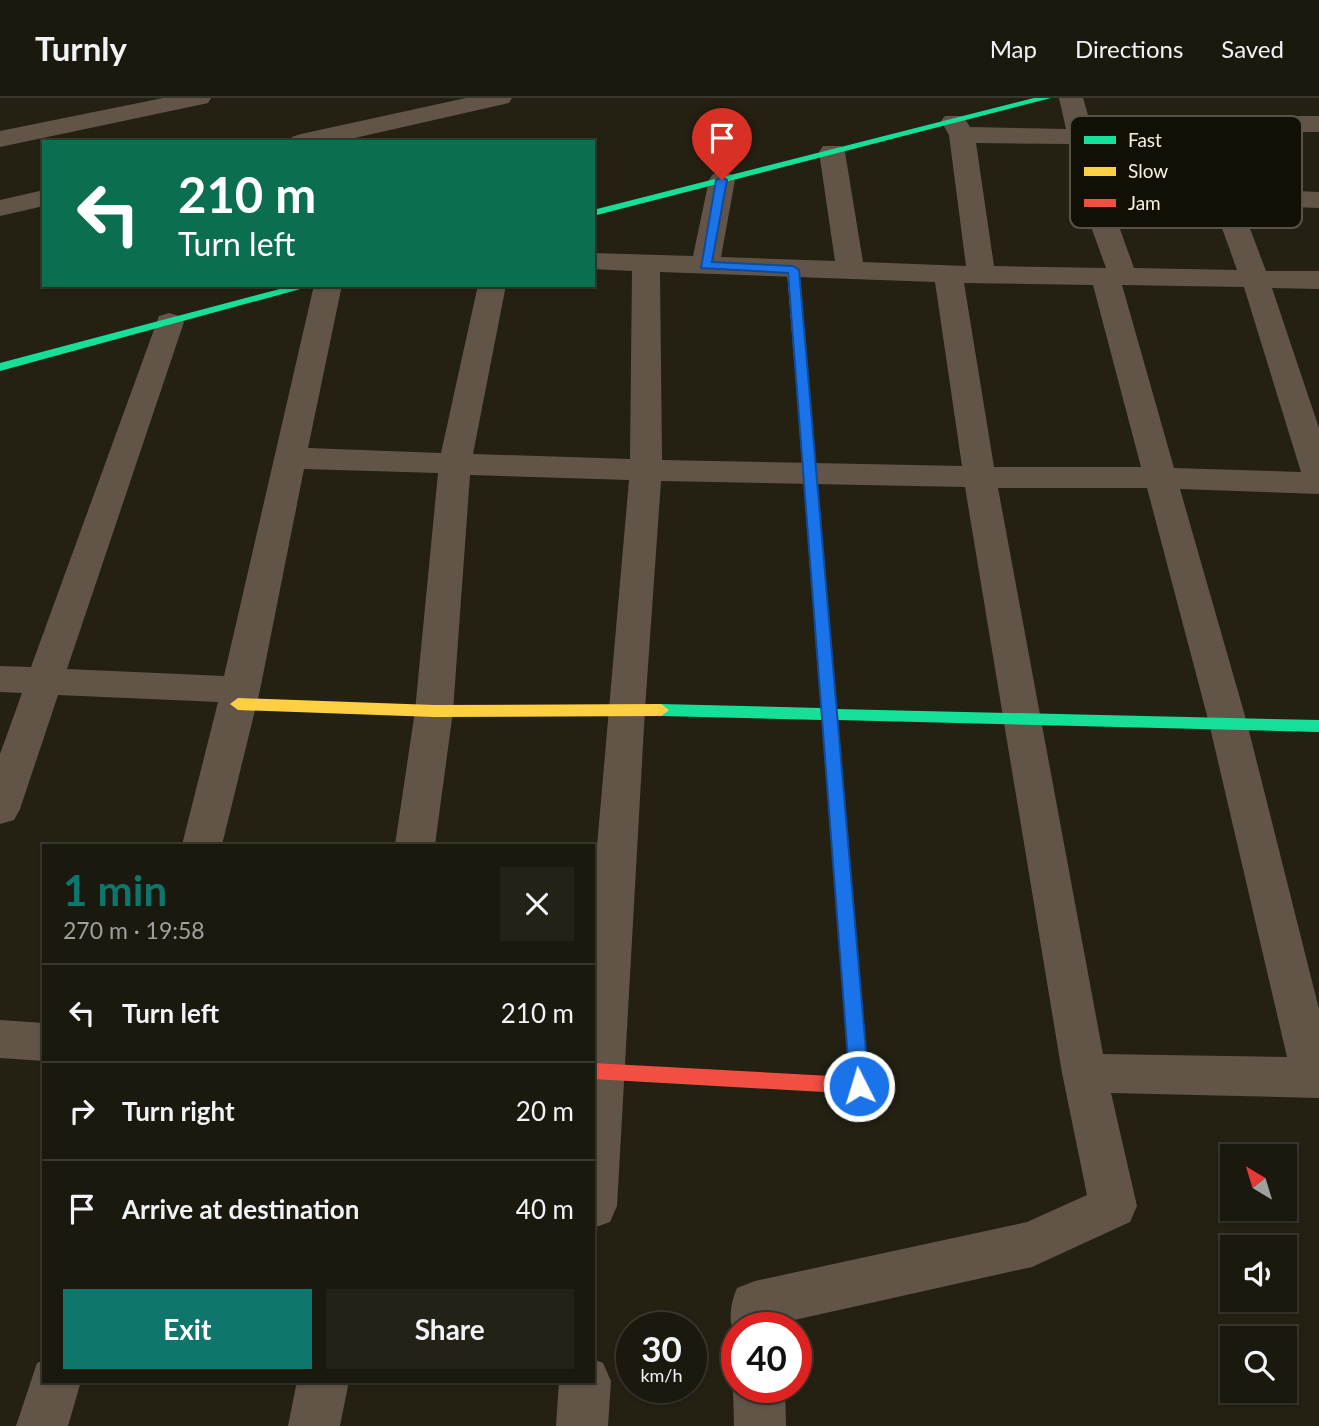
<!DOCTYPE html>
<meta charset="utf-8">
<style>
body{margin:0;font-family:Lato,sans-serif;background:#242217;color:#f1f3f6;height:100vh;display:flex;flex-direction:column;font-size:26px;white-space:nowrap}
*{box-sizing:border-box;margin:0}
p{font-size:23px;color:#a0a09e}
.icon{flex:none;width:38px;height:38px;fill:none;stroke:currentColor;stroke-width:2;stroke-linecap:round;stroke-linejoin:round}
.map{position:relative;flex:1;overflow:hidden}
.sheet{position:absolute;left:42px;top:746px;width:553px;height:539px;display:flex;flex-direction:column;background:#1b190e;border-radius:0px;box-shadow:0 2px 5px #0004,0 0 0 2px #39382e}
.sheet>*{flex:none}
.hud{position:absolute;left:42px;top:42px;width:553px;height:147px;border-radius:0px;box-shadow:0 2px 5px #0004,0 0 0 2px #39382e;background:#0b6e4f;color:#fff;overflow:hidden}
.needle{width:46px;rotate:322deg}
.buttons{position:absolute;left:1220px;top:1046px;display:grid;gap:14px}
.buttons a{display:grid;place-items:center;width:77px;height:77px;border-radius:0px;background:#1b190e;box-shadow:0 2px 5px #0004,0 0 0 2px #39382e;font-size:35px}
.speed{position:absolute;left:616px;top:1214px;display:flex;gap:14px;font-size:35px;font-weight:700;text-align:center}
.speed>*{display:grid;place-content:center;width:91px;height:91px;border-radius:50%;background:#1b190e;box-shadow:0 2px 5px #0004,0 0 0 2px #39382e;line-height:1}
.speed small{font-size:18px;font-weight:400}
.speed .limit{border:10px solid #d22;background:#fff;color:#111}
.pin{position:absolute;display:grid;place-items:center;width:60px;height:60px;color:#fff;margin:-72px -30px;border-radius:50% 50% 50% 0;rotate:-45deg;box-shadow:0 0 7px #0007}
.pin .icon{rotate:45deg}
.me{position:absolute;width:77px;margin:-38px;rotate:355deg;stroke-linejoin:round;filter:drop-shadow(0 0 5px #0008)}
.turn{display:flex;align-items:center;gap:24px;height:147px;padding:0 21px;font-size:32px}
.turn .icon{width:91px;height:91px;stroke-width:2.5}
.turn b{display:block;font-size:49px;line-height:60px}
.round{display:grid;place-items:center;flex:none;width:74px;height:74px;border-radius:0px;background:#242217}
.overview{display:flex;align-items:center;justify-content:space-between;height:119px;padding:0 21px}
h1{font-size:42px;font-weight:700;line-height:52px;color:#0f766e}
.button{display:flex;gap:14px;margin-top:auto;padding:14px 21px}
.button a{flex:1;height:80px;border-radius:0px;background:#0f766e;color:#fff;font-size:28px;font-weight:700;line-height:80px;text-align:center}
.button a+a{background:#242217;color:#f1f3f6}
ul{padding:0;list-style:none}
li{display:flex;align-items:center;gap:21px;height:98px;padding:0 21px;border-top:2px solid #39382e}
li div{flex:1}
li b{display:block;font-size:26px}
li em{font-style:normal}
header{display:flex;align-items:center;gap:42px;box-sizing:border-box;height:98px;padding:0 35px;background:#1b190e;border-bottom:2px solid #39382e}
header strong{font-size:33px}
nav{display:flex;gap:38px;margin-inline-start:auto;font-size:24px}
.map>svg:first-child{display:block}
</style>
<header>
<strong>Turnly</strong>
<nav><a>Map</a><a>Directions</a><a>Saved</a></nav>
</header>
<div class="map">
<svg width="1319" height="1328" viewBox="0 0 1319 1328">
<rect width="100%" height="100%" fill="#242113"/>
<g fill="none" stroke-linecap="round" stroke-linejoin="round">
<path fill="#625547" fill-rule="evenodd" d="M163 0H211L208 5 199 7 0 49V33Z
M466 0H512L509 5 337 44H288L292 39 301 36Z
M1059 0H1083L1092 31 1188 33 1185 26 1189 21 1198 18H1319V34H1213L1235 90 1319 94V110L1241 107 1266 173H1319V191L1272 190 1319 330V396L1180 391 1247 625 1319 911V1000L1111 995 1137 1108 1130 1124 1032 1169 781 1225V1230H737V1244C728 1224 729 1209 737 1190L755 1183 1027 1124 1087 1097 1062 975 965 389 661 383 645 611 617 1108 610 1124 593 1130V794L629 382 470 377 453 613 435 747H395L415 613 438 375 304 371 260 592 222 747H182L218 604 58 597 20 711 14 722 0 726V656L22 595 0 594V568L31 569 159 218 169 215 179 218 184 224 67 571 224 578 314 187H342L308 350 441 355 478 187H506L473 356 630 361 632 173 593 171V155L693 158 709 82 713 76H731L735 82 721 159 835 163 819 54 823 48H841L845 54 863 164 966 168 949 37 941 23 945 18H963L970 29 1066 31ZM976 45 1070 46 1085 112 1106 170 994 168ZM1096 47 1193 49 1237 172 1134 170 1113 112ZM660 174 935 184 962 368 662 362ZM964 185 1093 187 1141 369H994ZM1122 187 1244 189 1301 374 1174 370ZM998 390H1147L1209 625 1287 959 1103 956Z
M44 92V108L0 118V102Z
M0 922 44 925V963L0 960Z
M593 1261 603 1265 611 1283 608 1328H556L559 1283H593Z
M44 1262V1283H81L68 1328H16L37 1265Z
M737 1282V1290H785L786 1328H734L733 1290Z
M297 1283H349L340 1328H288Z"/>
<path fill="#16e098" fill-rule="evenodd" d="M1034 0H1051L593 118V112Z
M295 187H315L0 273V265Z
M802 280 808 284 836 611 1319 622V634L837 622 867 974 864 980 858 982 852 980 849 974 822 622 661 618 653 612 661 606 821 610 796 284Z"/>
<path fill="#ffcf43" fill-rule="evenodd" d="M793 169 799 172 808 284 802 288 796 284 787 172Z
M238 600 434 607 661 606 669 612 661 618 434 619 238 612 230 606Z"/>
<path fill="#f24e42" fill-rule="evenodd" d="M593 965 849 979 852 968 858 966 864 968C868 977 869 986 866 994L859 996 593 981Z"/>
</g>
<path fill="#1a73e8" stroke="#114b97" stroke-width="2" d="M722 79 727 82 712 164 793 168 799 172 869 988 866 993 859 996 853 993 850 988 788 175 701 170 716 82Z"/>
<rect x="1070" y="18" width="232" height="112" rx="10" fill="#120f05" stroke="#565347" stroke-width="2"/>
<rect x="1084" y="38" width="32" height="8" fill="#16e098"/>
<rect x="1084" y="69" width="32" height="9" fill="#ffcf43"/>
<rect x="1084" y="101" width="32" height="8" fill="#f24e42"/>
<g font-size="19" fill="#f5f1e1">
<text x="1128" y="49">Fast</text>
<text x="1128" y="80">Slow</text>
<text x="1128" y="112">Jam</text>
</g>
</svg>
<div class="buttons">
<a><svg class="needle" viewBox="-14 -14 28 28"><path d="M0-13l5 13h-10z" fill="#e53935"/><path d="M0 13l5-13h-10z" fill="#a0a09e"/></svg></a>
<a><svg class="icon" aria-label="sound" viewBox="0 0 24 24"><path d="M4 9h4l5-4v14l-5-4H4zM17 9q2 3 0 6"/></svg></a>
<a><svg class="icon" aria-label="search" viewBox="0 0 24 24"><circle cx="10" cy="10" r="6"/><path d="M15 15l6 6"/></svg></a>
</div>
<div class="speed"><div>30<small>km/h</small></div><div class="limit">40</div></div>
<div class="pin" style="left:722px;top:82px;background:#d93025"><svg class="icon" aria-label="arrive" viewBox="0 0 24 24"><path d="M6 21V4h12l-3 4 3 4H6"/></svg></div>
<svg class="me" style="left:859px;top:988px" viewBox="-20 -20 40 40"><circle r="17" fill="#1a73e8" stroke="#fff" stroke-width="3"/><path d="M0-11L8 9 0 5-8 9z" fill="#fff"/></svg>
<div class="hud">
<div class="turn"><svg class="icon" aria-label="left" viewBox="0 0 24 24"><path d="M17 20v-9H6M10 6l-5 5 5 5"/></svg><div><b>210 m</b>Turn left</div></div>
</div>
<section class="sheet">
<div class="overview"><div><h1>1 min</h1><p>270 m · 19:58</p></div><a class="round"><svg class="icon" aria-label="close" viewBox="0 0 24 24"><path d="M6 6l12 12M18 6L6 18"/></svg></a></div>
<ul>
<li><svg class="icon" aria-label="left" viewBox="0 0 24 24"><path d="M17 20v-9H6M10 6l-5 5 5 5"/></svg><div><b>Turn left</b></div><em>210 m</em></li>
<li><svg class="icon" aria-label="right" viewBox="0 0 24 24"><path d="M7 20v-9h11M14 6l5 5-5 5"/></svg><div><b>Turn right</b></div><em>20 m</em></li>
<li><svg class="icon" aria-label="arrive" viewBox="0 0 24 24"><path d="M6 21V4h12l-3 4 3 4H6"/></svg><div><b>Arrive at destination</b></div><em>40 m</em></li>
</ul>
<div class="button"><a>Exit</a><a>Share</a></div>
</section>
</div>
